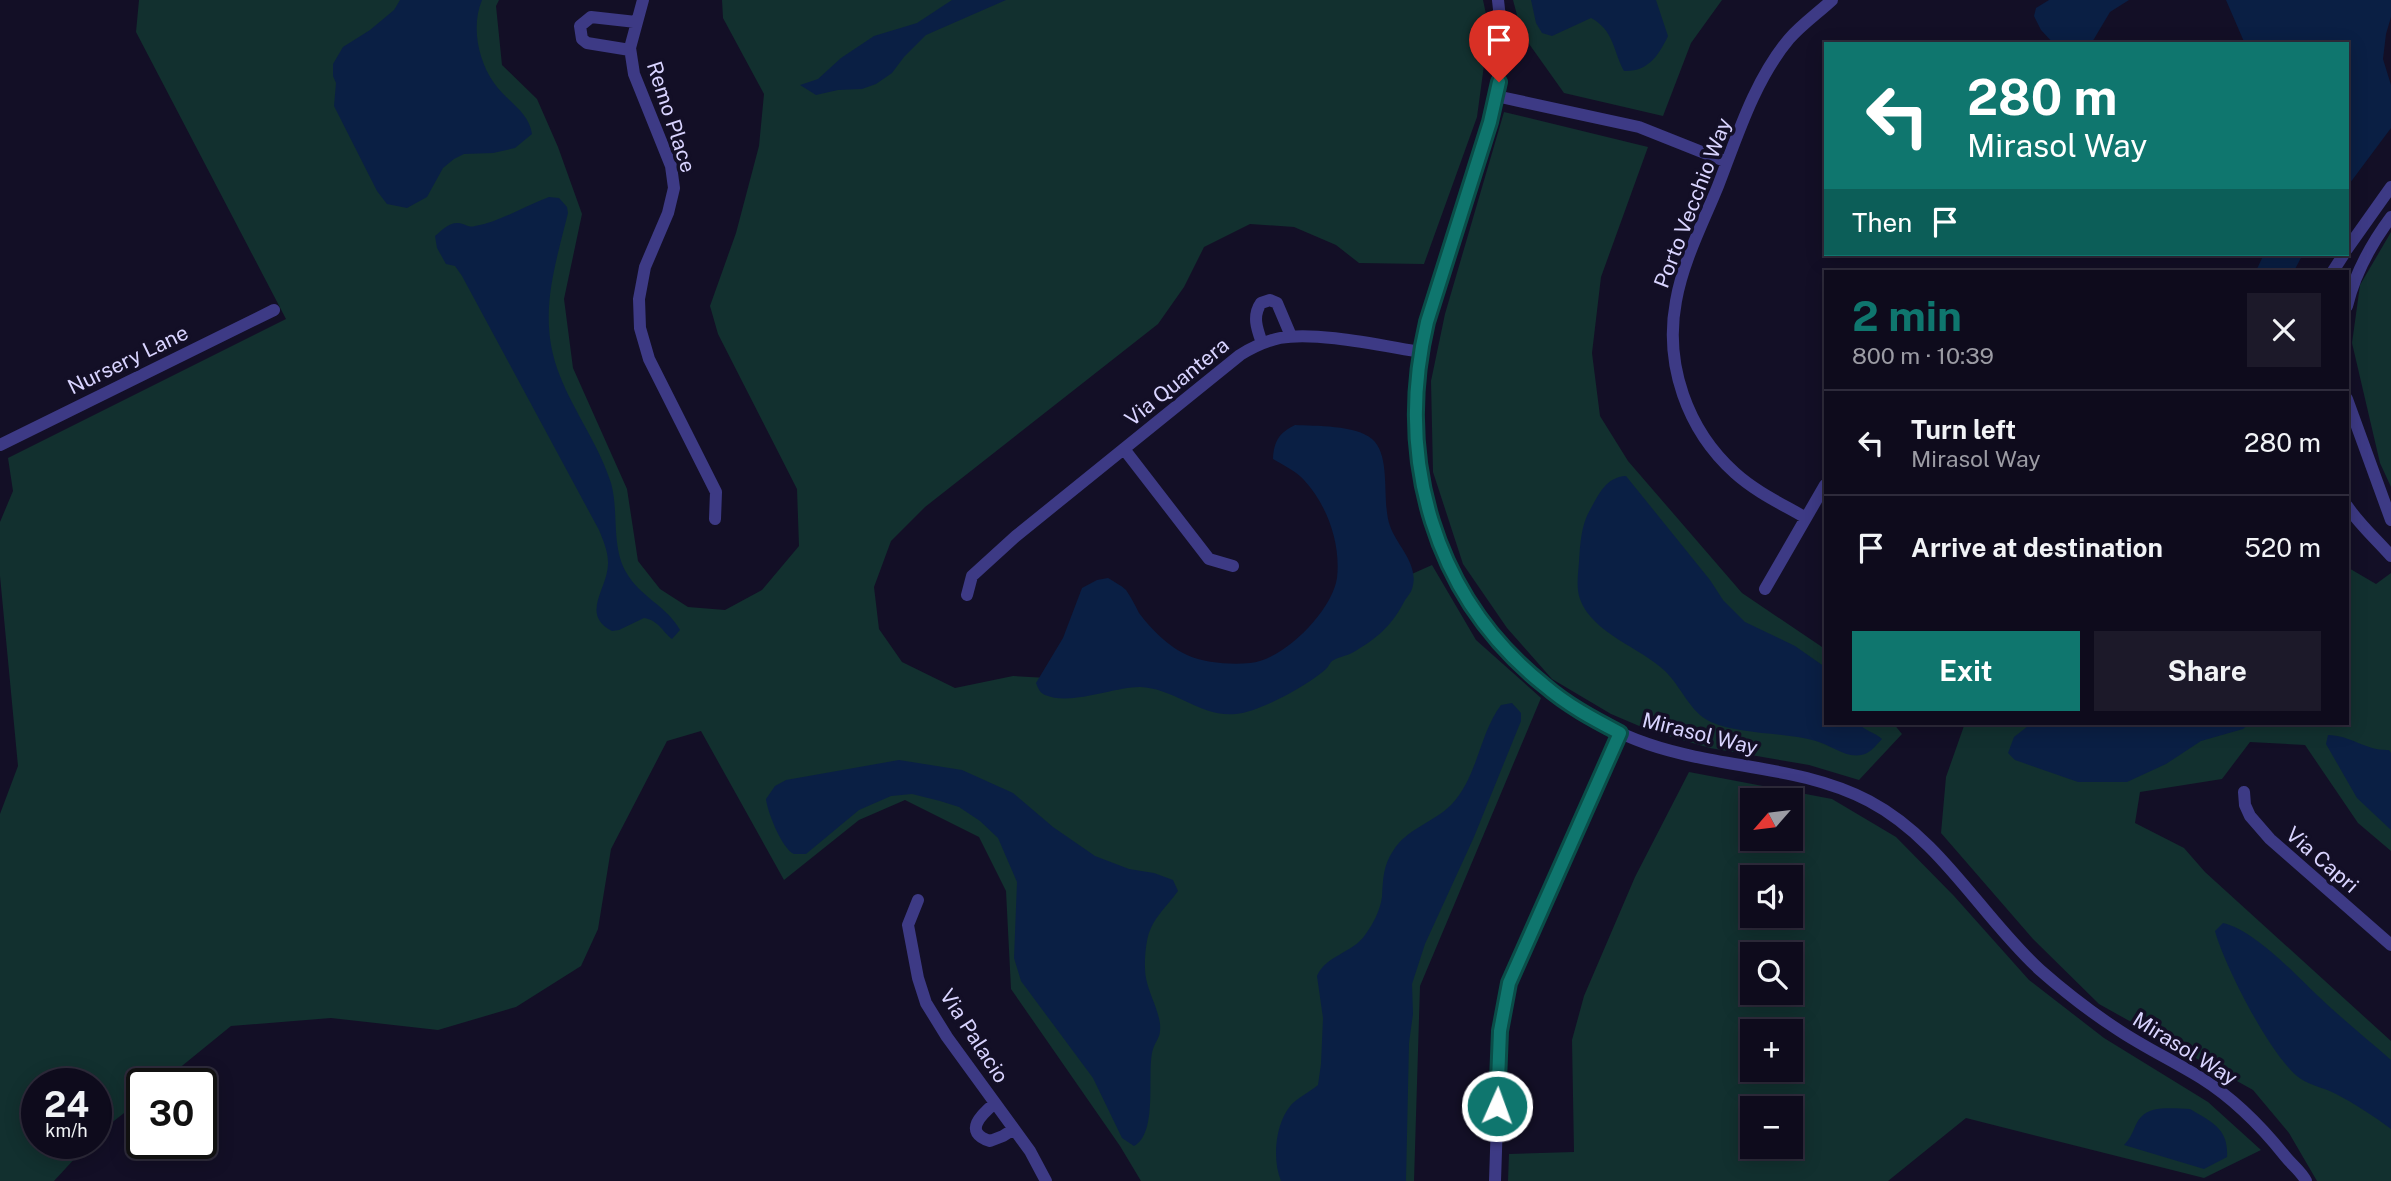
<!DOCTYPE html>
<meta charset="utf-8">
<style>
body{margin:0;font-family:"Public Sans",sans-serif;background:#1c1929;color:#f1f3f6;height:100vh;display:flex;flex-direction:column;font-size:26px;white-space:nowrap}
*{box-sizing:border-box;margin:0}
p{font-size:23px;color:#9b9ba3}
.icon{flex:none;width:38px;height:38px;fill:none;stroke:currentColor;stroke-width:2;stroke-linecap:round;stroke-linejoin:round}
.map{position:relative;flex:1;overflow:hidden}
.sheet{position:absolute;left:1824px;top:270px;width:525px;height:455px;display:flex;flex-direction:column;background:#0e0b1c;border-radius:0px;box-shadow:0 4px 18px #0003,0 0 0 2px #2e2b3b}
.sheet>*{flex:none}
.banner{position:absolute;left:1824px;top:42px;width:525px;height:214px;border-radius:0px;box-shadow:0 4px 18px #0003,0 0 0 2px #2e2b3b;background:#0f766e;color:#fff;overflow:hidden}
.needle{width:46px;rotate:242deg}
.fabs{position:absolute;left:1740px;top:788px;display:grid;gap:14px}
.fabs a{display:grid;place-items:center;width:63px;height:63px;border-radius:0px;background:#0e0b1c;box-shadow:0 4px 18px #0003,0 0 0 2px #2e2b3b;font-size:35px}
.speed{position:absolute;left:21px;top:1068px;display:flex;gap:14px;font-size:35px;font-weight:700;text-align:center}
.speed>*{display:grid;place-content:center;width:91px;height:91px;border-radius:50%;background:#0e0b1c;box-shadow:0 4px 18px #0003,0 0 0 2px #2e2b3b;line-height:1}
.speed small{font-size:18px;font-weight:400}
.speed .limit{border:4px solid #111;border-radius:10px;background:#fff;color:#111}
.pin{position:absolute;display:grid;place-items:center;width:60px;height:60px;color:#fff;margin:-72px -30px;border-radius:50% 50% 50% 0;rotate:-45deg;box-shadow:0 0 7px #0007}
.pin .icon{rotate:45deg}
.me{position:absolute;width:77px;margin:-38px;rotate:2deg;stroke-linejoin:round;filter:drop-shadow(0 0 5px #0008)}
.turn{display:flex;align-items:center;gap:24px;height:147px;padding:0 28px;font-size:32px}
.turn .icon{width:91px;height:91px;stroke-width:2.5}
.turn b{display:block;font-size:49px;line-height:60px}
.then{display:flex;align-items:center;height:66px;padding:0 28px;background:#0003;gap:14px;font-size:26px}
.round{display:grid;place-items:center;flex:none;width:74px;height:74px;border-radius:0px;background:#1c1929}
.summary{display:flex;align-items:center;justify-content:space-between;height:119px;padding:0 28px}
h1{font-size:42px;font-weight:700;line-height:52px;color:#0f766e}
.button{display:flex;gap:14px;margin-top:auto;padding:14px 28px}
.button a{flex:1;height:80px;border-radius:0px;background:#0f766e;color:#fff;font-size:28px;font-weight:700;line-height:80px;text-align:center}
.button a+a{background:#1c1929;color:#f1f3f6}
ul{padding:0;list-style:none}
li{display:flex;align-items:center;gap:21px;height:105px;padding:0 28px;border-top:2px solid #2e2b3b}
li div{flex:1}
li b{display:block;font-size:26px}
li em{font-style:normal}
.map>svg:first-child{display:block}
</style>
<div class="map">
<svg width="2391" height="1181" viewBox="0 0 2391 1181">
<rect width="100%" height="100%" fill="#130f26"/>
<path fill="#12302f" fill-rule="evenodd" d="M139 0H499L496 6 502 65 537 99 558 147 582 214 564 299 573 368 627 489 638 561 660 589 688 607 725 610 762 590 799 546 797 489 718 334 710 306 736 233 759 146 764 94 723 18 722 0H1483L1489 28 1477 117 1424 264 1359 263 1336 245 1294 227 1250 224 1204 247 1184 287 1158 324 925 507 891 541 874 587 879 629 902 662 955 688 1013 676 1210 687 1309 653 1385 586 1432 565 1476 640 1541 698 1420 986 1414 1181H1141L1120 1146 1011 989 1006 891 979 837 905 800 859 820 784 880 701 731 667 741 611 849 598 929 581 966 516 1007 438 1030 331 1018 231 1026 161 1083H142V1099L96 1135V1083H37V1143H89L54 1181H0V814L18 766 0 576V522L13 491 8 458 286 319 136 32Z
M1513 0H1722L1691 43 1663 116 1564 93 1522 34Z
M1504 112 1648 147 1601 277 1592 353 1600 416 1628 461 1742 593 1825 649V723H1893L1902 734 1859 780 1809 765 1710 748 1651 731 1611 714 1552 679 1507 628 1463 564 1433 472 1431 381 1445 314Z
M2391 232V487L2380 463 2352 343 2360 285Z
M2347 567 2376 584 2391 573V851L2358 823 2305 745 2250 742 2222 779 2140 792 2135 823 2184 848 2205 872 2391 1041V1181H2317L2289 1133 2253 1090 2099 1004 2033 939 1941 833 1946 777 1965 723H2347Z
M1689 772 1832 799 1896 837 1954 896 2029 980 2104 1038 2208 1102 2261 1150 2204 1178 1966 1118 1888 1181H1508L1509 1154 1574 1152 1572 1040 1584 996 1635 877ZM1752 800H1790V838H1752ZM1752 877H1790V915H1752ZM1752 954H1790V992H1752ZM1752 1031H1790V1069H1752ZM1752 1108H1790V1146H1752Z"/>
<path fill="#0a1f44" d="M400 0H482C471 26 478 60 494 83 507 102 529 111 532 134L515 148 493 153 464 154 454 159 443 168 427 197 407 208 387 204 377 191 334 106 336 83 333 76V64L343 47 370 30 394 10Z
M952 0H1006L926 35 904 57 892 73 876 84 862 89 838 90 816 95 800 85 818 79 841 58 874 36 917 23Z
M1531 0H1656L1668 36C1659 55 1648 72 1624 71 1613 51 1614 30 1591 18L1552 36 1542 33 1536 23Z
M2049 0H2129L2110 12 2091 44H2054L2041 30 2034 16 2036 8Z
M2226 0H2391V17L2386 34 2383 59 2391 85V128L2347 187V44H2245Z
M549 197 559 198 567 207 568 213C554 270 537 319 560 376 574 412 599 445 611 483 619 511 611 546 626 572 639 596 668 607 680 630L672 639C662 631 658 620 644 618L619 630 612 631C579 614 609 588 608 562 608 551 603 540 599 530L462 276 455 266 446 264 437 248 435 236C442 230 449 222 459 223 466 224 468 228 475 226 502 221 524 206 549 197Z
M2264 254H2303L2294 271H2256Z
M1295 425C1315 426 1356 425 1372 439 1392 456 1381 501 1390 526 1397 546 1420 565 1412 589 1411 593 1406 598 1404 602 1391 627 1376 639 1352 653 1346 656 1338 657 1332 661 1330 663 1328 667 1326 669 1308 685 1260 712 1236 714 1202 718 1174 688 1140 687 1113 687 1071 706 1045 695 1040 693 1038 688 1036 683L1063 638 1082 588 1097 580 1108 578C1114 582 1121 585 1126 590 1131 597 1135 605 1139 613 1150 628 1169 647 1187 655 1205 663 1231 665 1250 663 1284 660 1332 611 1337 578 1341 543 1327 505 1304 480 1296 471 1283 465 1273 459 1274 441 1279 433 1295 425Z
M1626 476 1710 580 1723 600 1745 622 1795 646 1825 667V723H1859C1864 731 1875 732 1882 739 1875 746 1870 754 1861 755 1845 758 1831 745 1816 741 1784 732 1741 735 1711 722 1690 713 1681 686 1665 671 1641 648 1592 633 1580 599 1576 588 1578 574 1579 562 1580 545 1581 525 1590 510 1599 494 1606 477 1626 476Z
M1512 703 1521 713V721L1474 837 1425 944 1412 984 1413 1014 1409 1043 1406 1181H1281C1272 1159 1275 1124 1291 1105 1297 1098 1310 1092 1318 1085L1321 1064 1323 1018 1317 976C1326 955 1353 953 1365 935 1373 924 1380 911 1382 897 1383 879 1383 866 1393 851 1406 829 1434 822 1451 805 1478 777 1479 734 1501 705Z
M2032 723H2250L2243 729 2201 741 2166 764 2127 782H2078L2015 760 2008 753 2014 737Z
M2328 735C2350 735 2366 751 2389 750L2391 753V830L2357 798 2326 744Z
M899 760 962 770 1013 793 1053 827 1095 856 1129 869 1154 873 1173 880 1178 891C1166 908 1151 919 1147 941 1145 952 1144 967 1146 978 1149 994 1158 1008 1160 1024 1161 1038 1157 1038 1153 1049 1146 1071 1159 1133 1134 1146L1122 1138 1093 1078 1021 981 1014 958 1017 882 998 838 980 821 959 807 940 801 912 794 891 796 859 810 806 854C805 854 795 854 794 854 782 849 767 811 766 799L775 786 786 780Z
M2223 923C2254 930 2294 973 2317 995 2341 1018 2366 1038 2391 1060V1129C2374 1116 2355 1104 2336 1094 2325 1088 2312 1086 2301 1079 2273 1061 2224 965 2215 931Z
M2190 1109C2212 1122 2229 1129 2227 1157L2204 1169 2124 1145C2134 1135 2134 1124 2141 1117 2152 1105 2175 1109 2190 1109Z"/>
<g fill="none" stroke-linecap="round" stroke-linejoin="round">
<path stroke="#3d3a85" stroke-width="12" d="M643 0 630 48 634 74 671 166 674 188 668 213 645 267 639 299 640 328 649 359 716 492 715 519
M1498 0 1502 37 1496 96 1427 322C1420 355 1414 388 1415 422 1417 565 1513 697 1648 744 1721 769 1800 765 1869 801 1941 839 1981 916 2040 970 2065 992 2092 1013 2120 1031 2146 1048 2175 1062 2201 1078 2233 1098 2261 1126 2285 1156 2292 1165 2301 1171 2306 1181
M630 50 587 43 582 39 580 26 591 17 636 22
M1496 96 1639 127 1727 162
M2347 249 2391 187
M2333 271 2344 254
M2347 306C2355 273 2371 244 2391 217
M1262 343C1257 329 1252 316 1261 303L1270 300 1277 303 1291 336
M2347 399 2391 520
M0 445 274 310
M1124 449 1209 559 1233 566
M2347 506C2360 525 2376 539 2391 556
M1806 518C1782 504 1756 492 1735 473 1687 430 1664 364 1676 301 1683 261 1703 223 1718 186 1737 137 1754 81 1789 39 1801 25 1818 13 1832 0
M1765 589 1825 485
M967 595 972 576 1016 536 1240 355C1253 347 1266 341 1280 338 1316 331 1383 346 1421 352
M2244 792 2245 805 2250 816 2270 839 2391 945
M918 900 908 925 918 978 926 1003 947 1037 1030 1151 1046 1181
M995 1103C982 1114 962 1132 990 1141L1003 1136 1014 1129
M1495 1181 1500 1031 1509 983 1620 733"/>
</g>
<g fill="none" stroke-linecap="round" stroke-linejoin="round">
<defs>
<path id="route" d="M1497 1106 1500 1031 1509 983 1620 733C1593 719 1567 705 1544 685 1433 596 1395 458 1427 322L1490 122 1499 82"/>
</defs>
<use href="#route" stroke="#0a4d48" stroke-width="18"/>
<use href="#route" stroke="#0f766e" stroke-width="12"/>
</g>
<g text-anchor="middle" stroke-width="7" stroke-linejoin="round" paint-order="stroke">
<g font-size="21" fill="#d9d4ff" stroke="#130f26">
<text transform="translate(671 117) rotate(72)" y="7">Remo Place</text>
<text transform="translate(1693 203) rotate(-69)" y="7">Porto Vecchio Way</text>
<text transform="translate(128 360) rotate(-26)" y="7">Nursery Lane</text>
<text transform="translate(1177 382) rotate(-39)" y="7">Via Quantera</text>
<text transform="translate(1700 734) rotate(14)" y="7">Mirasol Way</text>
<text transform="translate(2322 860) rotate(41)" y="7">Via Capri</text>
<text transform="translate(974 1036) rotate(57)" y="7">Via Palacio</text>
<text transform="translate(2185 1049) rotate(32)" y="7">Mirasol Way</text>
</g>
</g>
</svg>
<div class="fabs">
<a><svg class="needle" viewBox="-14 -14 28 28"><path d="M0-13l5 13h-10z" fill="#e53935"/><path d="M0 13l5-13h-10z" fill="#9b9ba3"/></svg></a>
<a><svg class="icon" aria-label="sound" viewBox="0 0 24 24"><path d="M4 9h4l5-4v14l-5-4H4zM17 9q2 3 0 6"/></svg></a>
<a><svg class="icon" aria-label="search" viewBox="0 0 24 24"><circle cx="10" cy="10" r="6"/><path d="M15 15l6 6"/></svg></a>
<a>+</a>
<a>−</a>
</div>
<div class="speed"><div>24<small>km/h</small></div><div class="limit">30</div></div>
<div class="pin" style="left:1499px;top:82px;background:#d93025"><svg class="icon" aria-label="arrive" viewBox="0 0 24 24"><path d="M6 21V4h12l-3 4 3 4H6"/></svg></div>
<svg class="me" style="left:1497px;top:1106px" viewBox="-20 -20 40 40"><circle r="17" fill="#0f766e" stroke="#fff" stroke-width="3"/><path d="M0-11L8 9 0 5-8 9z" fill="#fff"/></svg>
<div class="banner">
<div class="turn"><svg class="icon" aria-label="left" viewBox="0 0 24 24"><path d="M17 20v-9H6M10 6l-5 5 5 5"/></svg><div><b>280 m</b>Mirasol Way</div></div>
<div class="then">Then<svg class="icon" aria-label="arrive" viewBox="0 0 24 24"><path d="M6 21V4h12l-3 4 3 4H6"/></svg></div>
</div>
<section class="sheet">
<div class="summary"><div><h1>2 min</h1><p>800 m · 10:39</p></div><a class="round"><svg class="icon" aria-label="close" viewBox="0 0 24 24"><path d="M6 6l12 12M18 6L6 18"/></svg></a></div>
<ul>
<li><svg class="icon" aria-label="left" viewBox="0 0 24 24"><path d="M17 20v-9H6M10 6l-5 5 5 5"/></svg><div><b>Turn left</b><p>Mirasol Way</p></div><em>280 m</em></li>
<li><svg class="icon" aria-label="arrive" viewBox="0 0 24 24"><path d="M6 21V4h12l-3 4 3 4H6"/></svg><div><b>Arrive at destination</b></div><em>520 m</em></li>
</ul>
<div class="button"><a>Exit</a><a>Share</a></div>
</section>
</div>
